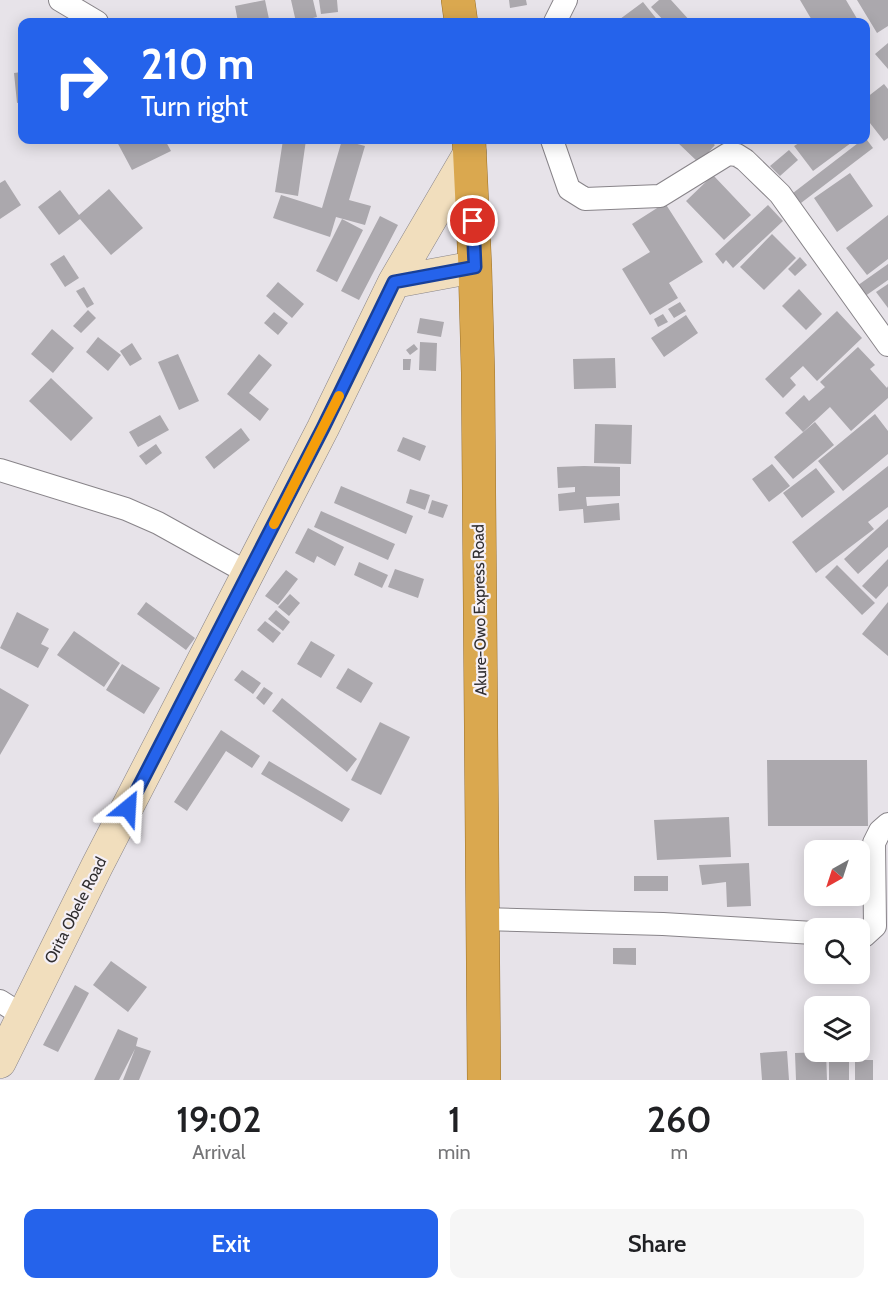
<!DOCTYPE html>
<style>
body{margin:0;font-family:Cabin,sans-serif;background:#f6f6f6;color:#202124;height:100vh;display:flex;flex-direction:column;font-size:22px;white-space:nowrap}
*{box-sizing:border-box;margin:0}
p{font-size:20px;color:#757577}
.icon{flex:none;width:33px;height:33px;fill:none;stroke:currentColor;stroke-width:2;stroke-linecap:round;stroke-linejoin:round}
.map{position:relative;height:1080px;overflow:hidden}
.drawer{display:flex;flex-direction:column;background:#fff;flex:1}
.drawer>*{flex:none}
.guide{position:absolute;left:18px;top:18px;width:852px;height:126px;border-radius:12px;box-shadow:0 3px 15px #0003;background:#2563eb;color:#fff;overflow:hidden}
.needle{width:39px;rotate:219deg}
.controls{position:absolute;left:804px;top:840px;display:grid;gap:12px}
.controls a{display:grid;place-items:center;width:66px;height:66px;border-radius:12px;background:#fff;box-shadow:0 3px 15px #0003;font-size:30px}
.pin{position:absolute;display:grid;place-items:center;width:51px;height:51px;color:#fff;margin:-26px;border:3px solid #fff;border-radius:50%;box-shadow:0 2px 6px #0007}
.me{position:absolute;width:66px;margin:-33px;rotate:27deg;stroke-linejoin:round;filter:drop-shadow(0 0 4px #0008)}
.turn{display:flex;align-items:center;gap:21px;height:126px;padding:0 24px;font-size:27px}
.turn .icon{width:78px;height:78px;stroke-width:2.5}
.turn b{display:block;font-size:42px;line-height:51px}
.eta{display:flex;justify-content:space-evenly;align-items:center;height:102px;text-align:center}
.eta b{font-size:36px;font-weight:600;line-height:42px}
.primary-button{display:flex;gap:12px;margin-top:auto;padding:12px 24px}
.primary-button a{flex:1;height:69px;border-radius:12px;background:#2563eb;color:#fff;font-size:24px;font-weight:600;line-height:69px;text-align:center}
.primary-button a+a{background:#f6f6f6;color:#202124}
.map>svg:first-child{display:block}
</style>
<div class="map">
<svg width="888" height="1080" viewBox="0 0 888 1080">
<rect width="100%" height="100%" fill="#e7e3e9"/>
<path fill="#aba8ad" d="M265 0 269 19 238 22 235 6Z
M291 0H313L317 17 296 22Z
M319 0H337L338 12 321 14Z
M509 0H526L527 5 510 8Z
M659 0H671L691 22H665L651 7Z
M800 0H846L859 22H813Z
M857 0H888V26L877 33Z
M643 2 659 22H616Z
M888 43V69L875 54Z
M22 72V102L17 103 14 73Z
M884 84 888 89V138L884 141 866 118V98Z
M116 140H165L171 151 132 170Z
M283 140H306L298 196 275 192Z
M342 140 365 146 349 200 371 206 365 225 336 217 330 237 273 218 281 195 322 208Z
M677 140H709L715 145 699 163 676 141Z
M804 140H855L813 171 794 146Z
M862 140H867L873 148 801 203 793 193Z
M789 150 798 160 780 176 770 166Z
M850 173 873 206 837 232 814 198Z
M713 175 751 215 724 240 686 201Z
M5 180 21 205 0 219V183Z
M109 189 143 228 111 255 80 219 59 235 38 207 60 190 79 215Z
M665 203 703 262 669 283 678 298 650 315 622 269 650 252 632 224Z
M768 205 783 221 733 268 726 260 723 264 715 254Z
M888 215V259L867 275 846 248Z
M380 216 398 225 359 300 341 291Z
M342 219 363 230 337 282 316 271Z
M772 234 796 258 764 290 740 267Z
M64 255 79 278 65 287 50 264Z
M800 257 807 265 795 276 788 269Z
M888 264V280L861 299 854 288Z
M278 282 304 304 292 318 266 296Z
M888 284V308L876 292Z
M84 287 94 304 87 308 76 291Z
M799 289 822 314 806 330 782 306Z
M680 302 686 311 674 318 668 309Z
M88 310 96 318 81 333 73 326Z
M837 311 862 338 817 381 803 366 790 378 796 385 783 398 765 379Z
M274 312 288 323 278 335 264 323Z
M663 314 668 322 658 327 654 319Z
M686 315 698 333 664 357 651 338Z
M420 318 444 322 441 337 417 333Z
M52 329 74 348 53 373 31 354Z
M98 337 121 355 108 371 86 352Z
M420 342 437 343 436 371 419 370Z
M132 343 142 359 130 366 120 351Z
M414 344 418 349 410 355 406 350Z
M858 347 875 365 870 369 887 388 888 386V398L851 431 830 407 803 432 785 413 804 395 809 401 825 387 820 382Z
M178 354 199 401 179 410 158 362Z
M259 354 272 365 249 393 269 409 260 421 227 394Z
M615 358 616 388 574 389 573 359Z
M403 359H411L410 370H403Z
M51 378 93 418 71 441 29 401Z
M875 414 888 431V454L843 491 818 461Z
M160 415 169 430 138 447 129 432Z
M815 422 834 445 793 479 774 457Z
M595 424 632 425 631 464 594 463Z
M241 428 250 440 214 469 205 457Z
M403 437 426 446 420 461 397 451Z
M156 444 162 453 146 465 139 456Z
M772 464 790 486 769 502 752 479Z
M584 466 620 467V496L586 497 587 506 619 503 620 520 584 523 583 509 559 511 558 494 575 492V487L558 488 557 467Z
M888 466V507L868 522 874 529 816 573 792 542Z
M816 468 835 492 802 518 783 493Z
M341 486 413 516 406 534 334 503Z
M410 489 430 495 425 510 406 503Z
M432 500 448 505 443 518 428 513Z
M321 511 395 544 388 560 314 527Z
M888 519V547L858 574 844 559Z
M308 528 344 547 335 566 317 556 314 563 295 553Z
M888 559V586L876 599 862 586Z
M359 562 388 575 382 588 354 575Z
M837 565 875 603 862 615 825 577Z
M395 569 424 579 418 598 388 587Z
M286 570 298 579 278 605 265 596Z
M290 594 300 603 289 616 278 607Z
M146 602 195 638 186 650 137 614Z
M888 602V656L862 634Z
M276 610 290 622 283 631 268 619Z
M17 612 49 629 41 644 49 648 38 668 0 648Z
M265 621 281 633 273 643 257 630Z
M74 631 120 663 104 687 57 655Z
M311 641 335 655 321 678 297 664Z
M122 664 160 688 144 714 106 690Z
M348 668 373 683 361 703 336 688Z
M242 670 261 683 253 694 234 680Z
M264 687 273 693 264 705 256 698Z
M0 688 29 705 0 755Z
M282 698 357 759 347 772 272 711Z
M380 722 410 737 381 795 351 780Z
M221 730 260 756 252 768 226 751 187 811 174 802Z
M767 760H867L868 826H768Z
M269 761 350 809 342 822 261 774Z
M729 817 731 857 657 860 654 820Z
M749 863 751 906 727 907 726 882 702 885 699 865Z
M634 876H668V891H634Z
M613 948H636V965L613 964Z
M111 961 147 987 128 1012 93 985Z
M75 985 89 993 58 1052 43 1045Z
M118 1029 138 1038 136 1046 151 1051 139 1080H123L135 1049 119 1080H94Z
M787 1051 789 1080H762L760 1053Z
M826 1052 827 1080H796L795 1053Z
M829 1055H849V1080H829Z
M855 1060H873V1080H855Z"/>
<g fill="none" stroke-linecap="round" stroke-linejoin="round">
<defs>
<path id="minor" d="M60 0 97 22
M555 22 566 0
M552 140 569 189 585 199 660 196 728 154 737 155 745 160 780 194 888 345
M0 470 126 509 158 523 248 573
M482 919 663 924 814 933
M860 936H864L875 926 874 843 880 831 888 824
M0 1001 22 1015"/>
<path id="secondary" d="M394 282 475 267
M0 1062 97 866 323 428 394 282 470 152"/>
<path id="trunk" d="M458 0 461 22
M469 140 475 267 478 373 484 1080"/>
</defs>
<use href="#minor" stroke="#888489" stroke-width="24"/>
<use href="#secondary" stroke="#888489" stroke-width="33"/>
<use href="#trunk" stroke="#996f28" stroke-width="34"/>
<use href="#minor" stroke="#fff" stroke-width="22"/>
<use href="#secondary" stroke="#f1debd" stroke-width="32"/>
<use href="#trunk" stroke="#daa84f" stroke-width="33"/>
</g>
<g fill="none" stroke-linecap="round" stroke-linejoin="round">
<defs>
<path id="route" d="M128 808 323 428 394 282 475 267 473 221"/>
</defs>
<use href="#route" stroke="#184099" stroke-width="15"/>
<use href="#route" stroke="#2563eb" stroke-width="10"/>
<path stroke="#f59e0b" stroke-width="10" d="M274 524 339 396"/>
</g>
<g text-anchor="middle" stroke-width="4.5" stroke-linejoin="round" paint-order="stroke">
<g font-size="16" fill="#302e30" stroke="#f5f0f6">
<text transform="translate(479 610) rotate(-91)" y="6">Akure-Owo Express Road</text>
<text transform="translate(75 910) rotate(-63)" y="6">Orita Obele Road</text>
</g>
</g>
</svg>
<div class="controls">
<a><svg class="needle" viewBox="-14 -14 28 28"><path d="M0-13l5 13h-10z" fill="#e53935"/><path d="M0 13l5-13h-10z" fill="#757577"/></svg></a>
<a><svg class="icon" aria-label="search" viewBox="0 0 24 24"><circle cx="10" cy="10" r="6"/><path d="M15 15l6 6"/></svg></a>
<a><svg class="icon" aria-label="layers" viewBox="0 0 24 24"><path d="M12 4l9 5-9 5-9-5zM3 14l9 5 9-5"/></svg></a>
</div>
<div class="pin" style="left:473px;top:221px;background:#d93025"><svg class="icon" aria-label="arrive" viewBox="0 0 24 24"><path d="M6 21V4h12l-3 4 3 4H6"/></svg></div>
<svg class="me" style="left:128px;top:808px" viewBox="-20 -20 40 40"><path d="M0-17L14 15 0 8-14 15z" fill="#2563eb" stroke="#fff" stroke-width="4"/></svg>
<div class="guide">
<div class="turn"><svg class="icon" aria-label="right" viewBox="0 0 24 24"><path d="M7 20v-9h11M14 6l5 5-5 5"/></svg><div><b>210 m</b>Turn right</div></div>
</div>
</div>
<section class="drawer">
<div class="eta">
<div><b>19:02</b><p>Arrival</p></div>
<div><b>1</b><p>min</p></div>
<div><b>260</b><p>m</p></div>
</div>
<div class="primary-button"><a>Exit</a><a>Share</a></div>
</section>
